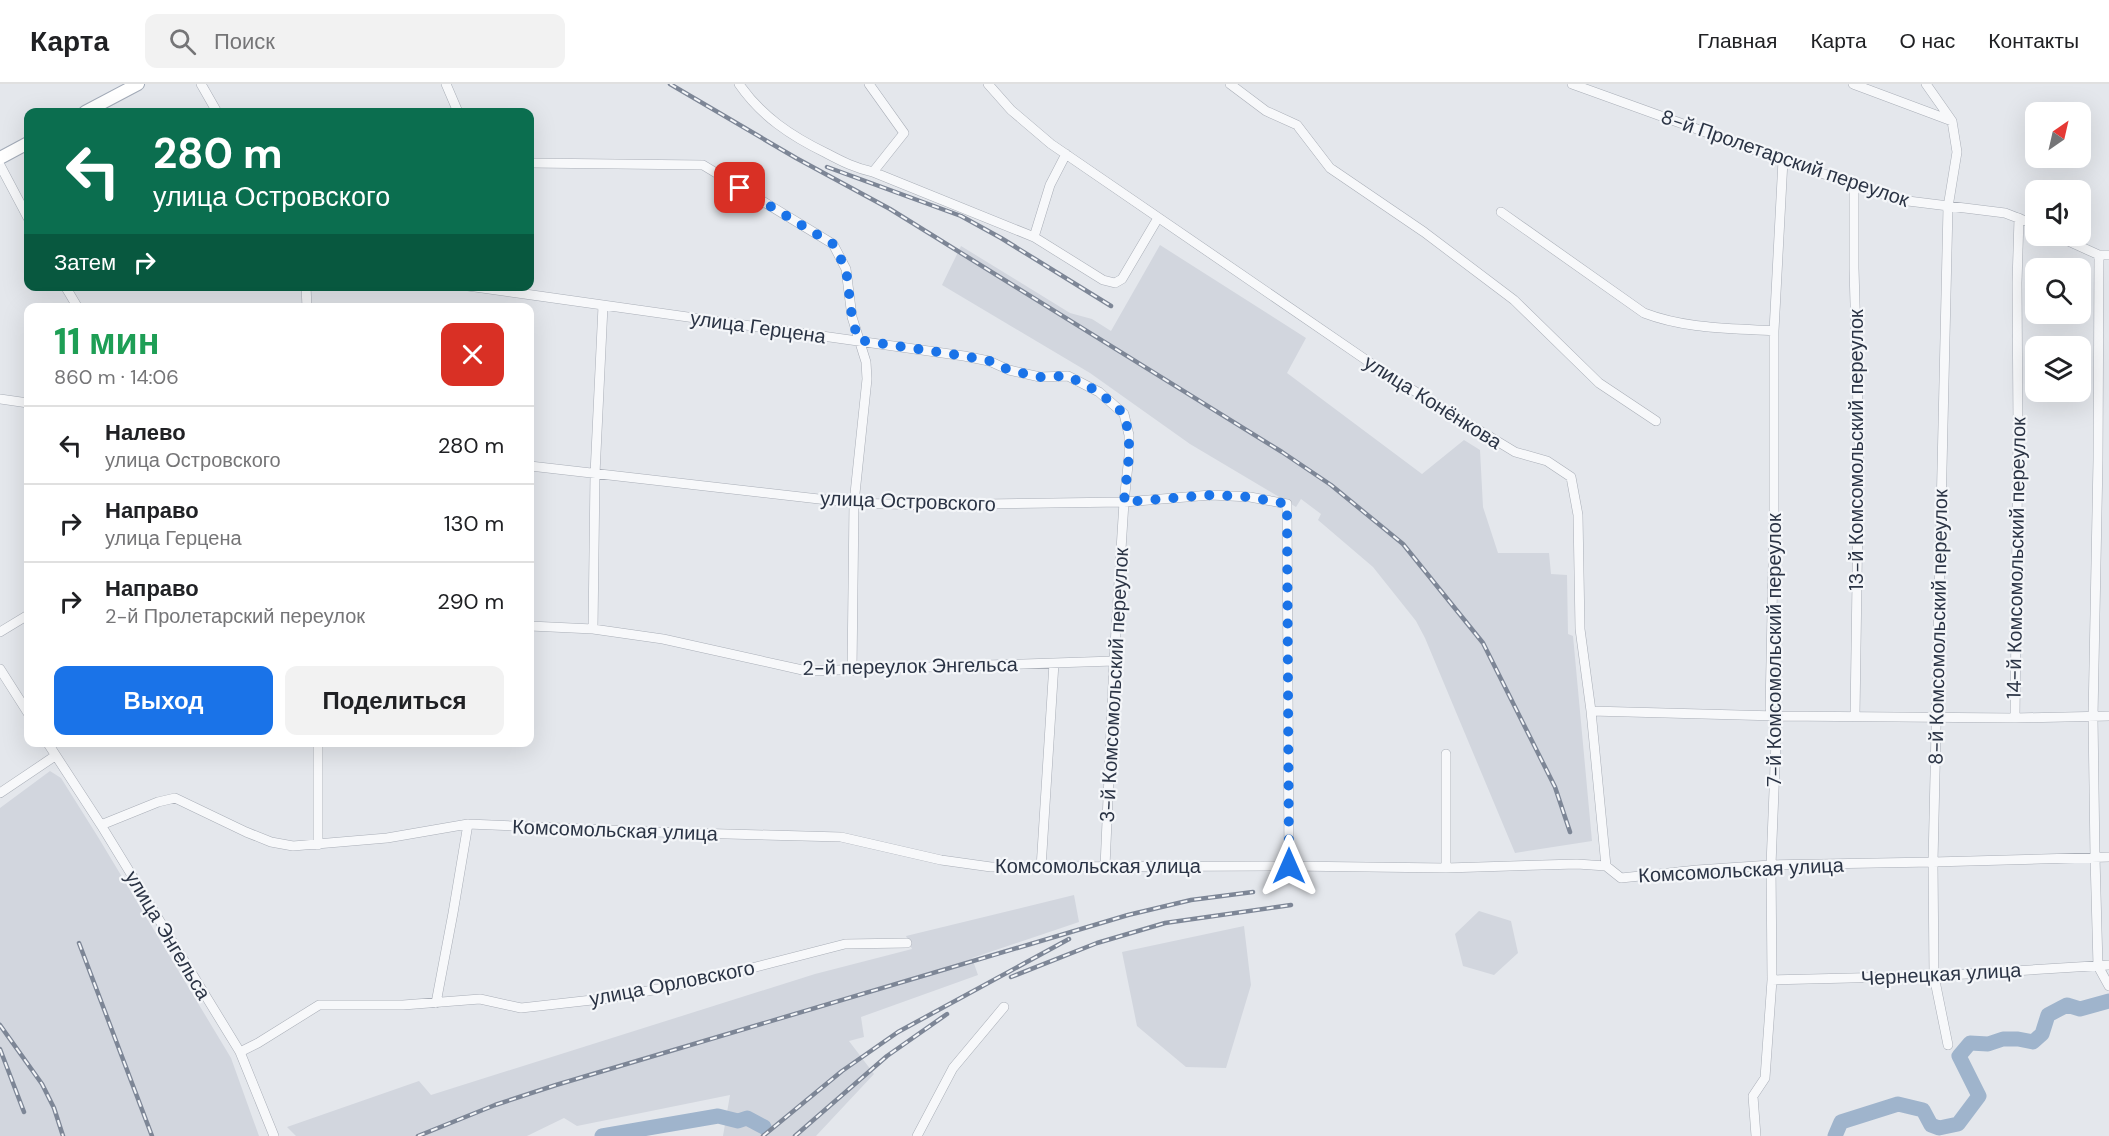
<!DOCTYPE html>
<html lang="ru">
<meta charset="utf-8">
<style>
body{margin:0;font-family:"DM Sans",sans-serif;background:#f2f2f2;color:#202124;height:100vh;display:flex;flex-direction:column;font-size:22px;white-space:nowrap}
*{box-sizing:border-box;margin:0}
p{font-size:20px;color:#757577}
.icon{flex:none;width:33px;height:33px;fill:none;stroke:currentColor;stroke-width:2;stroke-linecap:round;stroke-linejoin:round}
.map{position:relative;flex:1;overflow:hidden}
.details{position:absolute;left:24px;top:219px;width:510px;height:444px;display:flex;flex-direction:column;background:#fff;border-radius:12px;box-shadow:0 6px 24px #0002}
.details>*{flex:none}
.hud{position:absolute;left:24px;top:24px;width:510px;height:183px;border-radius:12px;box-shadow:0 6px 24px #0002;background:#0b6e4f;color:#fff;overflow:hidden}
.needle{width:39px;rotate:34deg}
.buttons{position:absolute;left:2025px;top:18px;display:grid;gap:12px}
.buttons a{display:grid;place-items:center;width:66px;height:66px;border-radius:12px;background:#fff;box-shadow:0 6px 24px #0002;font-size:30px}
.pin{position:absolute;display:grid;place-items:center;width:51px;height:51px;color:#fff;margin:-26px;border-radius:12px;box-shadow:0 3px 9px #0006}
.me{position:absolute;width:66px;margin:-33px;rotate:0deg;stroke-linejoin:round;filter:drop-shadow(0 0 4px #0008)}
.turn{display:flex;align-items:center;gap:21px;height:126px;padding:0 30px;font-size:27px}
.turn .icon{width:78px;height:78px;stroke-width:2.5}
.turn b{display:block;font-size:42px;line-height:51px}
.then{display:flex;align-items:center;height:57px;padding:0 30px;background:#0003;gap:12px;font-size:22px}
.round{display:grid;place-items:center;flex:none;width:63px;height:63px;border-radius:12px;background:#f2f2f2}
.head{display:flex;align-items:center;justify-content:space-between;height:102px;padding:0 30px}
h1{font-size:36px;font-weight:800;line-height:45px;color:#1e9e55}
.button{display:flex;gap:12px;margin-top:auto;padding:12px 30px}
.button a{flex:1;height:69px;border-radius:12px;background:#1a73e8;color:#fff;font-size:24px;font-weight:800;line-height:69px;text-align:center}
.button a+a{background:#f2f2f2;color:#202124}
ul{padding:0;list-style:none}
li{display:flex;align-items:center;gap:18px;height:78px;padding:0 30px;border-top:2px solid #e0e0e0}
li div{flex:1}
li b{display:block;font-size:22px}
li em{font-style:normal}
header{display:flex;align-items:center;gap:36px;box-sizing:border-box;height:84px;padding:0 30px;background:#fff;border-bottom:2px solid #e0e0e0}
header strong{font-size:28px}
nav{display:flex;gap:33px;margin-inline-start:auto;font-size:21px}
.search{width:420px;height:54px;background:#f2f2f2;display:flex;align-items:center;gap:15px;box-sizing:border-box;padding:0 21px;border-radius:12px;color:#757577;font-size:22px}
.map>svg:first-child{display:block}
</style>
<header>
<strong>Карта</strong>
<div class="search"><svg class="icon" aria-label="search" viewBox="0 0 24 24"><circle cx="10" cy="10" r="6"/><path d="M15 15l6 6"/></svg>Поиск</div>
<nav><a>Главная</a><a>Карта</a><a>О нас</a><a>Контакты</a></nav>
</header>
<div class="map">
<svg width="2109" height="1052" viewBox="0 0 2109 1052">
<rect width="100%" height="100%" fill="#e4e7ec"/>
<path fill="#d2d6de" d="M1160 161 1306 254 1287 289 1422 390 1464 356 1480 366 1483 423 1498 469H1549L1551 490 1567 491 1568 550 1573 552 1592 757 1515 769 1425 554 1416 537 1373 483 1318 436 1321 430 1301 415 1296 423 1190 360 1090 289 942 201 961 162 1070 229 1092 235 1111 247Z
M50 687 61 694 98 753 231 974 259 1052H0V724Z
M1074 811 1079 838 972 874 978 891 861 933 864 953 849 957 874 990 816 1052H723L730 1011 577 1042 564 1034 527 1052H296L287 1043 419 997 431 1011 815 890 912 865 906 852Z
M1479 827 1511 837 1518 869 1494 891 1463 882 1455 850Z
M1244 842 1251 901 1226 984 1186 983 1137 942 1122 868Z"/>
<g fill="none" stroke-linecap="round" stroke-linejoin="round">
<path stroke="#9fb4cc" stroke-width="15" d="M602 1052 718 1032 738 1037 747 1034 764 1043
M1835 1052 1841 1038 1898 1020 1923 1026 1931 1041 1939 1044 1958 1040 1979 1012 1959 972 1970 959 1988 960 2003 955H2018L2033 958 2042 950 2048 931 2067 921 2080 925 2109 917"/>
<defs>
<path id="minor" d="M201 0 217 28
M446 0 458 28
M739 0C761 32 791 52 826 69 843 78 855 84 873 88L1034 153
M869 0 904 49 873 88
M988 0 1011 26 1051 60 1388 291 1515 368 1547 377 1571 393 1578 431 1580 545 1591 627 1606 782
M1230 0 1266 27 1297 41 1330 84 1424 148 1514 216 1599 299 1656 337
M1572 0 1783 76 1900 116 2005 129 2036 141
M1853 0 1952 37
M1926 0 1952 37 1957 68 1948 123 1933 778 1934 892 1948 961
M1066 70 1050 101 1034 153 1103 196 1115 199 1122 195 1158 134
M530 79 703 81 833 160 846 185 852 233 866 278 867 295 854 419 852 587
M0 81 28 134
M1854 100V184L1859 362 1855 632
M1501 128 1644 229C1686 245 1729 244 1774 247
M2057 152 2099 171H2109
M2099 171 2098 376 2093 633 2095 773 2098 882 2109 902
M65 202 78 224
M306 202 307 224
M468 202 964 272 989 277 1009 286 1040 293 1068 292 1099 308 1124 330 1129 351V372L1124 418 1114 577 1105 783
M0 315 28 319
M530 382 854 419 922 421 1124 418 1211 411 1250 413 1287 420 1289 782
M530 542 593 545 663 555 807 587 1114 577
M593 545 595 390 603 222
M0 548 28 531
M0 585 28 629
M1591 627 1777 632 2015 634 2109 632
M2015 634 2018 345 2017 199 2019 134
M47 658 101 741 240 968 274 1052
M0 709 55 672
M101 741 158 718 175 714 246 748 271 758 293 762 387 754 468 740 655 748 841 753 941 776 991 783 1289 782 1446 784 1577 780 1606 782 1621 794 1697 786 1771 781 1933 778 2109 773
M318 761V658
M1041 784 1054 579
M1446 784V670
M1772 896 1934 892 2109 881
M436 919 453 829 468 740
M240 968 258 959 319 921H403L480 915 521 924 610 914 701 897 845 860 907 859
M917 1052 953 984 1004 923
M1756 1052 1753 1012 1765 994 1772 896 1771 781 1777 632 1770 625 1774 434V247L1783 76"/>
<path id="major" d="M85 28 138 0
M0 74 28 59"/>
</defs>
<use href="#minor" stroke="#a9aeb7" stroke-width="10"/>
<use href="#major" stroke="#a3abb8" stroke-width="14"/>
<use href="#minor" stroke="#f7f8fa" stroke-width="9"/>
<use href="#major" stroke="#fff" stroke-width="12"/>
<defs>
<path id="rail" d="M670 0 796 74 890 125 1282 368 1331 401 1403 460 1483 559 1555 703 1570 748
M827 83 961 132 1001 154 1111 222
M79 859 152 1052
M1011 893 1097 859 1165 839 1291 821
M0 941 42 1000 54 1024 63 1052
M0 965 24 1028
M418 1052 495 1021 556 1001 1128 831 1191 816 1253 808
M763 1052 842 987 898 948 1069 855
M795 1052 887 972 947 930"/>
</defs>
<use href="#rail" stroke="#7d8696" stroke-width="4.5"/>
<use href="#rail" stroke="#f4f6f9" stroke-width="2" stroke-dasharray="7" stroke-linecap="butt"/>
</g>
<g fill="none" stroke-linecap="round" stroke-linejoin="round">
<path stroke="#1a73e8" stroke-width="10" stroke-dasharray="0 18" d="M740 104 833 160 846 185 852 233 858 256 964 272 990 277 1009 286 1040 293 1068 292 1099 308 1124 330 1129 351V372L1124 418 1211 411 1250 413 1287 420 1289 782"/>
</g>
<g text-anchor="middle" stroke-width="4.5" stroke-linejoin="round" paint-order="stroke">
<g font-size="20" fill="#2b3445" stroke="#f4f6f9">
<text transform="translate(1785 74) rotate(19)" y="7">8-й Пролетарский переулок</text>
<text transform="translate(758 243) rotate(8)" y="7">улица Герцена</text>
<text transform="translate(1433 318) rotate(32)" y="7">улица Конёнкова</text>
<text transform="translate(1856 366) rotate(-90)" y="7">13-й Комсомольский переулок</text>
<text transform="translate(908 417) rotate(2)" y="7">улица Островского</text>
<text transform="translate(2016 474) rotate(-89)" y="7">14-й Комсомольский переулок</text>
<text transform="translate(1938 543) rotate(-89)" y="7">8-й Комсомольский переулок</text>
<text transform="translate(1774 566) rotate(-90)" y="7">7-й Комсомольский переулок</text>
<text transform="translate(910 582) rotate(-1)" y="7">2-й переулок Энгельса</text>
<text transform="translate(1114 601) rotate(-87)" y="7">3-й Комсомольский переулок</text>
<text transform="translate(615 746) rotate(2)" y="7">Комсомольская улица</text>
<text x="1098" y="789">Комсомольская улица</text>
<text transform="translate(1741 786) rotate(-3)" y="7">Комсомольская улица</text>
<text transform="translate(168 851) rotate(59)" y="7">улица Энгельса</text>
<text transform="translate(1941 890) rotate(-3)" y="7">Чернецкая улица</text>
<text transform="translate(672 899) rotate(-11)" y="7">улица Орловского</text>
</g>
</g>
</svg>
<div class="buttons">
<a><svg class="needle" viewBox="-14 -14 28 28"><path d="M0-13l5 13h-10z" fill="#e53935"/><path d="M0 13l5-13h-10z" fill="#757577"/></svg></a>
<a><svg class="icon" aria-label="sound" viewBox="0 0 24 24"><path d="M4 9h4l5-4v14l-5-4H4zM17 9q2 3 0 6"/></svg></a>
<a><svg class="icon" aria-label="search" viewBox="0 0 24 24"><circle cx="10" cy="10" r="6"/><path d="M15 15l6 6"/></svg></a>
<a><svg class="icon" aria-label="layers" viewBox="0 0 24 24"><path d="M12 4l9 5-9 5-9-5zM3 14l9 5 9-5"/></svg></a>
</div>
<div class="pin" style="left:740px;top:104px;background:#d93025"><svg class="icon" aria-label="arrive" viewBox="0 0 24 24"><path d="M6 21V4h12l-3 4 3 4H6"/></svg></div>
<svg class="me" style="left:1289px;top:782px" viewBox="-20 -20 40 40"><path d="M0-17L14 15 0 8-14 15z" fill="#1a73e8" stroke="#fff" stroke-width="4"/></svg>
<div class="hud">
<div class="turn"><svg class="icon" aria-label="left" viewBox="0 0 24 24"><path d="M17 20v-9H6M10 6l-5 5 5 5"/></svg><div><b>280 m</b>улица Островского</div></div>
<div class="then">Затем<svg class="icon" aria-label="right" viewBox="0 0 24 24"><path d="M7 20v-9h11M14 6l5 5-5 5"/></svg></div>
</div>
<section class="details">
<div class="head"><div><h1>11 мин</h1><p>860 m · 14:06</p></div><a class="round" style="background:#d93025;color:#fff"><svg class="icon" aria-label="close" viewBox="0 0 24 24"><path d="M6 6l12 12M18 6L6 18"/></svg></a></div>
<ul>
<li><svg class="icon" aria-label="left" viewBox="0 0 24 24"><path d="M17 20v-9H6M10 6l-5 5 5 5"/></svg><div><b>Налево</b><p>улица Островского</p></div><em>280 m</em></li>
<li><svg class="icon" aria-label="right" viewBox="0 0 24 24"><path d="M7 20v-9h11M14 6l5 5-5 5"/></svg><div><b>Направо</b><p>улица Герцена</p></div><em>130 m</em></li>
<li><svg class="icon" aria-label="right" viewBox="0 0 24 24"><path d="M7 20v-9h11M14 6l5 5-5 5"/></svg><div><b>Направо</b><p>2-й Пролетарский переулок</p></div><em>290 m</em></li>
</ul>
<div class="button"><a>Выход</a><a>Поделиться</a></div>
</section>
</div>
